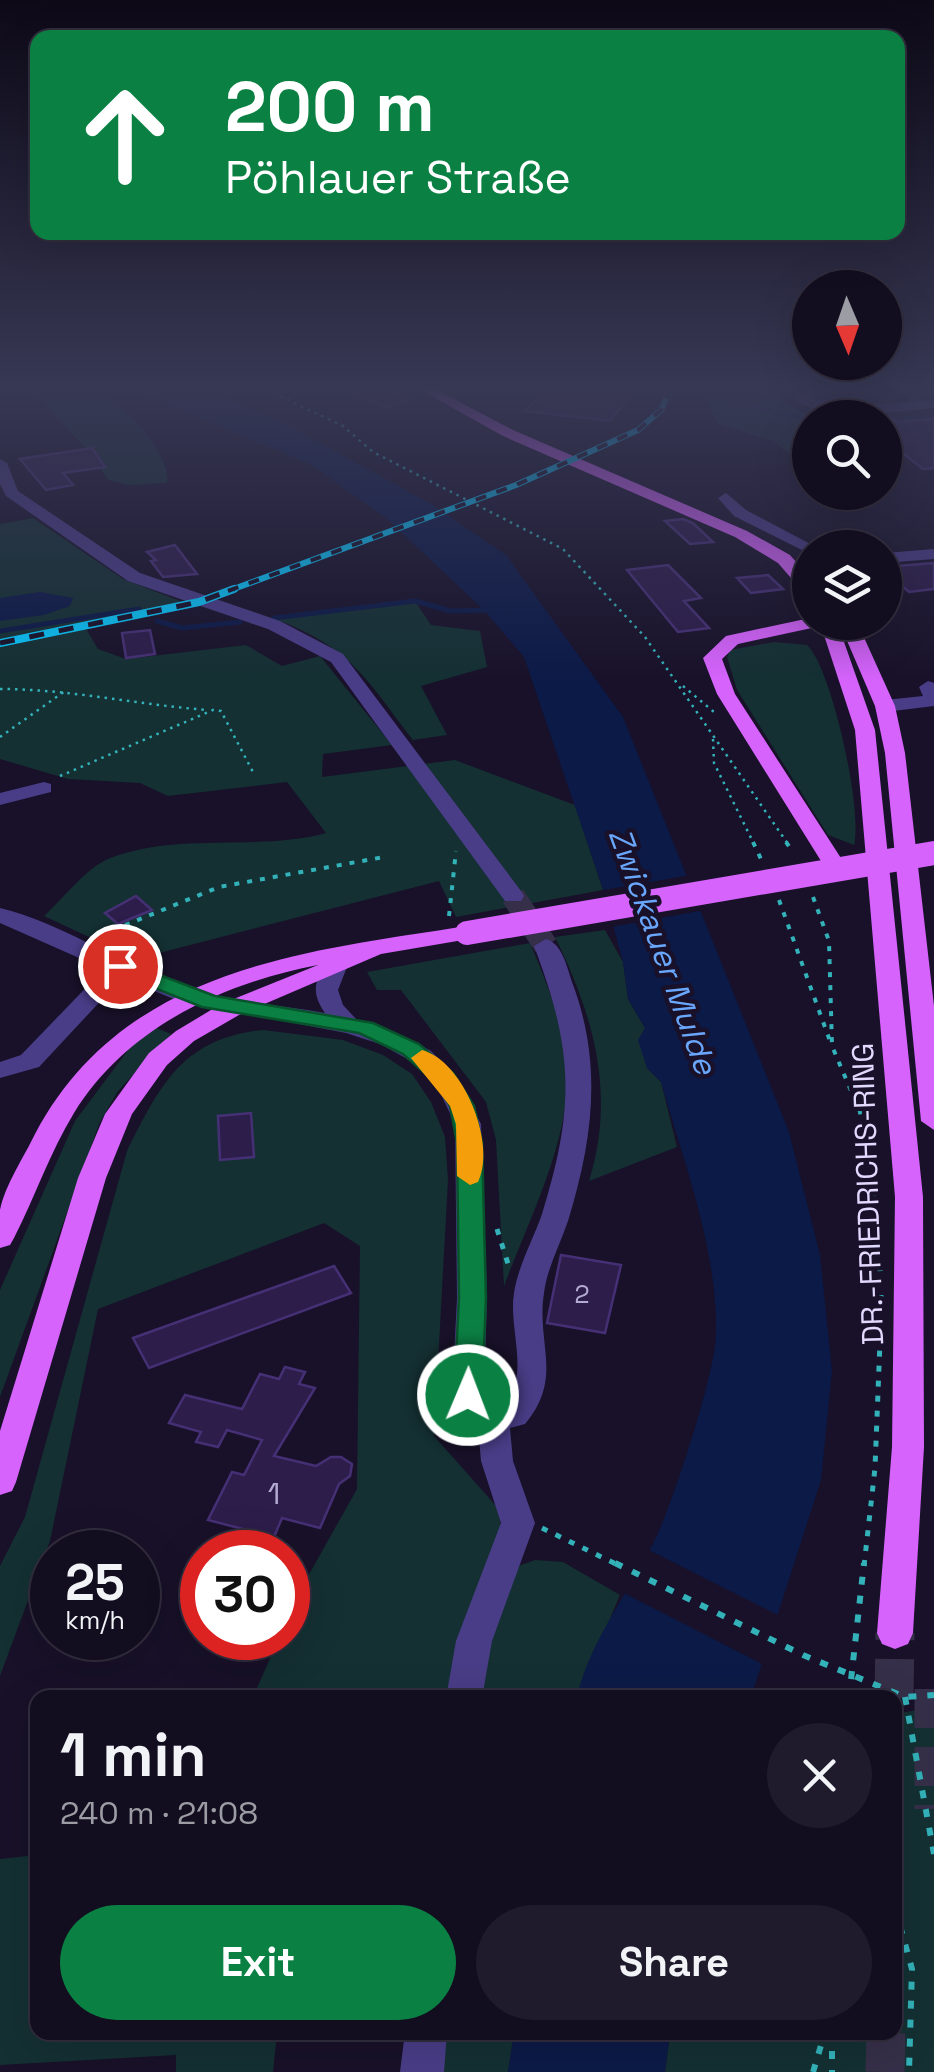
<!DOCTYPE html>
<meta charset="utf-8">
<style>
body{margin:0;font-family:"Space Grotesk",sans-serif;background:#1f1b2c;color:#f1f3f6;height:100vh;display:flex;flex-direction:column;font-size:38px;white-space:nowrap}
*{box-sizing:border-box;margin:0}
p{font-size:32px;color:#9c9ca4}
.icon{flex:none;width:55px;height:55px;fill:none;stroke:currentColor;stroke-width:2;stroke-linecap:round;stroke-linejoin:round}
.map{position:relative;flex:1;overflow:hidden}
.drawer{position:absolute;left:30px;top:1690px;width:872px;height:350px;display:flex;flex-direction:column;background:#120d1f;border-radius:20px;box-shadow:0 10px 40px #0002,0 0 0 2px #312d3d}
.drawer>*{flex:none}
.top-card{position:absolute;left:30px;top:30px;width:875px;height:210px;border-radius:20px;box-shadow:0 10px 40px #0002,0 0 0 2px #312d3d;background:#0b8043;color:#fff;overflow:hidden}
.needle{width:65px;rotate:178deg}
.fabs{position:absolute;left:792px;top:270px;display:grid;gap:20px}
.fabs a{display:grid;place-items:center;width:110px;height:110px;border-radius:50%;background:#120d1f;box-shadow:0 10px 40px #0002,0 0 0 2px #312d3d;font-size:50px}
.speed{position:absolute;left:30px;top:1530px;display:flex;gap:20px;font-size:50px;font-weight:700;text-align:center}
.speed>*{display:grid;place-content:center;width:130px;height:130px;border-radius:50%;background:#120d1f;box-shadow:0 10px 40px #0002,0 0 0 2px #312d3d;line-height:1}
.speed small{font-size:25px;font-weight:400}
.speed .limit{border:15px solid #d22;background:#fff;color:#111}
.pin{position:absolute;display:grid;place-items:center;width:85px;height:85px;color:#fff;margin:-42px;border:5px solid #fff;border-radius:50%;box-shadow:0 2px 10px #0007}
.me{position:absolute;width:110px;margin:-55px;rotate:1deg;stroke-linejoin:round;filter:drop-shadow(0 0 8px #0008)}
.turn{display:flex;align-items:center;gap:35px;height:210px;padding:0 30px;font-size:45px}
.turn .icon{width:130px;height:130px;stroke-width:2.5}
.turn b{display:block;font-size:70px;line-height:85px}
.round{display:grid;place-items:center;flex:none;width:105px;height:105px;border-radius:52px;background:#1f1b2c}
.head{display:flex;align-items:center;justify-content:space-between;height:170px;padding:0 30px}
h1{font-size:60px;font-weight:700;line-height:75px}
.action{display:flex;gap:20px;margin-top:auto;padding:20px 30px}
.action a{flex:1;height:115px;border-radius:60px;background:#0b8043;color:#fff;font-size:40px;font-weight:700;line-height:115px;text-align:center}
.action a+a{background:#1f1b2c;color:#f1f3f6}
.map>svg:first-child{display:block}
</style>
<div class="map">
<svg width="934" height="2072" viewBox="0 0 934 2072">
<rect width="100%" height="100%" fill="#181129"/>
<path fill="#143033" d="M31 390C49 390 77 384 94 390 120 398 172 454 167 483L129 485 108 480 91 454Z
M701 390H758L813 417 810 458 792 456 774 441 718 424Z
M33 518 123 579 185 603 85 627 98 649 126 659 246 645 282 666 320 656 392 745 323 754 322 777 455 760 575 805 603 890 456 917 439 881 136 959 44 916C62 900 86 868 108 859 176 831 257 852 326 833L287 782 168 796 140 783 68 779 0 759V524Z
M415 601 431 625 480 631 487 667 421 686 447 735 413 740C366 679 351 647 275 619Z
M774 642 807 645C832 668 863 812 854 845L828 835 737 690 727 657 730 650Z
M605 930 623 962 628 999 645 1028 647 1068 661 1082 677 1147 589 1181C616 1095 594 1016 555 937Z
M530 943C549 988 572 1043 567 1093 561 1158 527 1225 504 1286L496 1140 486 1102 401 990H377L367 972Z
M154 1027 171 1034 118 1091 100 1122 0 1397V1290L75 1121 128 1050Z
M263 1030 343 1040 383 1055 412 1074 431 1102 445 1137 448 1180 434 1436 498 1508 501 1527 451 1697H253L279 1638H288V1619L303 1585 357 1489 360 1246 324 1223 98 1309 50 1541 0 1676V1566L25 1517 127 1151C160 1085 183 1038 263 1030Z
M535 1560 563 1562 620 1595 577 1697 475 1698 513 1568Z
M934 1707V2072H665L670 2033 895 2032V1714Z
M37 1855 38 2032 277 2033 273 2072H176V2055L0 2065V1859Z
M438 2033H514L508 2072H435Z"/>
<path fill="#0c1a47" d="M133 390H206L282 422 431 504 506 555 623 717 789 1132 820 1255 832 1371 821 1480 751 1697H577C592 1632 640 1580 664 1519 679 1482 715 1372 716 1335 718 1250 684 1163 661 1082L647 1068 638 1040 645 1028 628 999 623 962 603 889 524 657 483 609 386 518 310 464Z
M40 592 73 598 70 606 44 615 0 621V598Z
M514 2033H670L665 2072H508Z"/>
<path fill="#181129" d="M691 875 705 910 606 928 598 891Z
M643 1547 782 1617 766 1666 618 1590Z"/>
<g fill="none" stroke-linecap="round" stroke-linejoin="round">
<path stroke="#0c1a47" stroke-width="4" d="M711 396 810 420
M885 421 934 416"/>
<path stroke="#0c1a47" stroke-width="5" d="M274 618 415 601 451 611 490 610
M157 621 182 628 240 622
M0 631 139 609"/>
</g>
<path fill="#2c1d4a" stroke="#463075" stroke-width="2.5" d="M345 390H388L414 400 385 407Z
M546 390H634L610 421 525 411Z
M885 416 899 422 934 419V468L923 469 885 439Z
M92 448 105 467 63 473 73 485 46 490 20 459Z
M683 519 693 523 713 542 690 544 665 521Z
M175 545 197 574 163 577 151 561 156 560 147 552Z
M934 563V589L909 592 885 571V567Z
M668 565 701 598 684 601 709 628 678 632 627 570Z
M768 575 783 589 751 593 737 578Z
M150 630 155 654 126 658 122 633Z
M136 896 152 910 118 924 105 913Z
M251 1113 254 1157 220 1160 218 1116Z
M561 1255 621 1265 605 1333 547 1323Z
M334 1266 351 1293 149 1368 133 1338Z
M285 1367 305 1372 299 1384 315 1388 274 1456 316 1466 331 1457H341L352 1464 350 1476 339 1484 320 1528 282 1518 274 1537 208 1520 232 1472 244 1475 262 1440 227 1430 218 1447 196 1442 201 1432 169 1423 185 1395 242 1409 260 1374 279 1379Z"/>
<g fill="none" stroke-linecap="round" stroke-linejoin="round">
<path stroke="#362f49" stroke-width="24" stroke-dasharray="24 12" stroke-linecap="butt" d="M513 896 546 946"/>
<path stroke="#362f49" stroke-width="39" stroke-dasharray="39 19" stroke-linecap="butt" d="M934 1689V1809
M894 1698 895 1633
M885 2072 886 2032"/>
<path stroke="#33b2b9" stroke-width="2.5" stroke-dasharray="2.5 5" stroke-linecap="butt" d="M267 390 343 426 373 452 563 549 645 637 788 844
M683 686 714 712
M0 689C70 689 138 705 208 710
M0 737 65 691
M713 739 714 763 754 844
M60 776 213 710 221 711 254 774"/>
<path stroke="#33b2b9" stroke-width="4" stroke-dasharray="5 8" stroke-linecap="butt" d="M753 842 761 859
M786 842 793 852
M813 897 829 941 832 1046 860 1112 869 1164
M779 900 830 1041
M449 916 456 851
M101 935 219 887 384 857"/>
<path stroke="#33b2b9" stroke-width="5" stroke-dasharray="6 9" stroke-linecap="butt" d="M868 1161 878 1218 881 1298
M497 1229 509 1267
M542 1528 620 1566
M864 1566 875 1468 880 1342"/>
<path stroke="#33b2b9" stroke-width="6" stroke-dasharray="8 11" stroke-linecap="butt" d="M615 1563 803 1655 905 1697 934 1695
M905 1697 934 1854
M849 1698 864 1563
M895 1908 912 1969 909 2072
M832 2032V2072
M813 2072 825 2032"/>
<path fill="#493d87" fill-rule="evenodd" d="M400 390H415L408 394Z
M799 390H811L812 398 860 406 934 400V408C898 411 825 423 795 399Z
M0 459 7 463 18 491 140 573 280 621 343 654 521 891 524 896 521 901H505L331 662 268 629 128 581 6 496 0 484Z
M726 493 746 510 818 548 804 551 734 516 718 498Z
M934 549V559L885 563V553Z
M928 681 934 683V706L885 712 875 706 885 700 923 696 919 687Z
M44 782 51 784V792L0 805V793Z
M0 908C61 923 114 960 172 982 221 1001 274 1004 325 1013 311 993 314 981 327 962H343L347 967 338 990 343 1005 357 1020 397 1033 431 1051 458 1079 481 1124 487 1298 484 1395 495 1406 504 1404C531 1375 508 1329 514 1293 518 1266 533 1240 542 1214 575 1107 574 1051 534 946L546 939C562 943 567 967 572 982 603 1064 593 1139 568 1221 560 1245 547 1268 544 1293 536 1344 564 1378 525 1424L510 1428 513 1461 535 1523 492 1641 482 1698H446L456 1641 501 1523 481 1461 478 1426 466 1421 452 1395 457 1298 455 1124 438 1088 413 1062 380 1044 346 1033 179 1001 122 978 39 1067 0 1078V1062L21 1055 104 969 0 923Z
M405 2032H447L444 2072H400Z"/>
<path fill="#d563fc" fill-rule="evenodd" d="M421 390H437L513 430 747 531 790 555 810 578V594L804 593 778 563 735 537 503 436Z
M810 618V622H837L875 730 923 1197 924 1447 913 1633 908 1644 895 1649 882 1644 877 1633 892 1447 895 1197 855 730 821 626 738 644 722 659 735 694 848 869 837 876 826 869 717 694 703 658 726 636Z
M839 622H857L895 706 905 753 934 1006V1130L921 1121 885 753 875 706Z
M467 926 479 933 475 938 381 954 239 1015 194 1041 167 1065 132 1114 106 1178 16 1482 12 1491 0 1495V1431L78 1178 105 1114 149 1053 176 1031 221 1004 318 965C223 983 126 1028 74 1113 50 1152 35 1197 14 1238L10 1245 0 1248C0 1236 0 1222 0 1210 5 1185 24 1157 35 1134 123 968 301 952 467 926Z"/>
<defs>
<path id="rail-far1" d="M228 591 516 485 638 430 661 410 670 390"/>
<path id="rail" d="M0 643 199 602 234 589"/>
</defs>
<use href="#rail-far1" stroke="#09c6fa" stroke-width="6"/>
<use href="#rail" stroke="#09c6fa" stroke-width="8"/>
<use href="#rail-far1" stroke="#181129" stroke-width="4" stroke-dasharray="11" stroke-linecap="butt"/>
<use href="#rail" stroke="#181129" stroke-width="5" stroke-dasharray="15" stroke-linecap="butt"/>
<path stroke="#d563fc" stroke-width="24" d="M467 933 934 853"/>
</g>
<linearGradient id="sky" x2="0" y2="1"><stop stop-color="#0d0917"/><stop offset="0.57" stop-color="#373854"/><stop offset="1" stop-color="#373854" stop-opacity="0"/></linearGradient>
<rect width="934" height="680" fill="url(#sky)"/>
<path fill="#0b8043" stroke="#07532c" stroke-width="2.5" d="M120 960 215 996 373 1023 419 1044 453 1073 474 1106 482 1143 486 1298 482 1395 478 1403H458L454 1395 459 1298 457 1143 450 1106 436 1083 403 1054 359 1033 202 1007 112 971V961Z"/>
<path fill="#f59e0b" d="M422 1050C464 1061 497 1145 478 1182L470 1185 457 1176 456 1124 450 1106 411 1058Z"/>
<g text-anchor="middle" stroke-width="9" stroke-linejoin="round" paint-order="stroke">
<g font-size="25" fill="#b4abd1">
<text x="582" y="1303">2</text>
</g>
<g font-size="30" fill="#e2dafe" stroke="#181129">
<text transform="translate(868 1194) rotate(-92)" y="10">DR.-FRIEDRICHS-RING</text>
</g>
<g font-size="30" fill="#b4abd1">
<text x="274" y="1504">1</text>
</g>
<g font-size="32" font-style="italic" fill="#6aa7fc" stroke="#181129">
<text transform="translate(663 951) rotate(70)" y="11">Zwickauer Mulde</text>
</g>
</g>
</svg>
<div class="fabs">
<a><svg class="needle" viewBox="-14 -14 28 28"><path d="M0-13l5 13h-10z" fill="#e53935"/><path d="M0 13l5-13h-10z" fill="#9c9ca4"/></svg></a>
<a><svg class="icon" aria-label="search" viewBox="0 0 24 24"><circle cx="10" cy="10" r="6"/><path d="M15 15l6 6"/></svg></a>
<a><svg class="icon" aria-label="layers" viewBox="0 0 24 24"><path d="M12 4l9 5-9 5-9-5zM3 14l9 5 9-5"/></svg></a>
</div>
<div class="speed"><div>25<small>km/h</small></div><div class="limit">30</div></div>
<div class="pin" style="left:120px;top:966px;background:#d93025"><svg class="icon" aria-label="arrive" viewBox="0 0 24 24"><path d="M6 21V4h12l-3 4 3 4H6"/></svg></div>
<svg class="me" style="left:468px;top:1395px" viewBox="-20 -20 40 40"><circle r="17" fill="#0b8043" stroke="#fff" stroke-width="3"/><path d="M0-11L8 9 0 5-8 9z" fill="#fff"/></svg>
<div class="top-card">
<div class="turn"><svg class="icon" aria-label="ahead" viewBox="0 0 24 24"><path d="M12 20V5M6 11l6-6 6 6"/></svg><div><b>200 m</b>Pöhlauer Straße</div></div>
</div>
<section class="drawer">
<div class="head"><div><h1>1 min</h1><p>240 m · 21:08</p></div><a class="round"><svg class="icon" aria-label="close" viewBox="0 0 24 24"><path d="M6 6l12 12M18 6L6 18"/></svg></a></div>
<div class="action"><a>Exit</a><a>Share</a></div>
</section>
</div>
